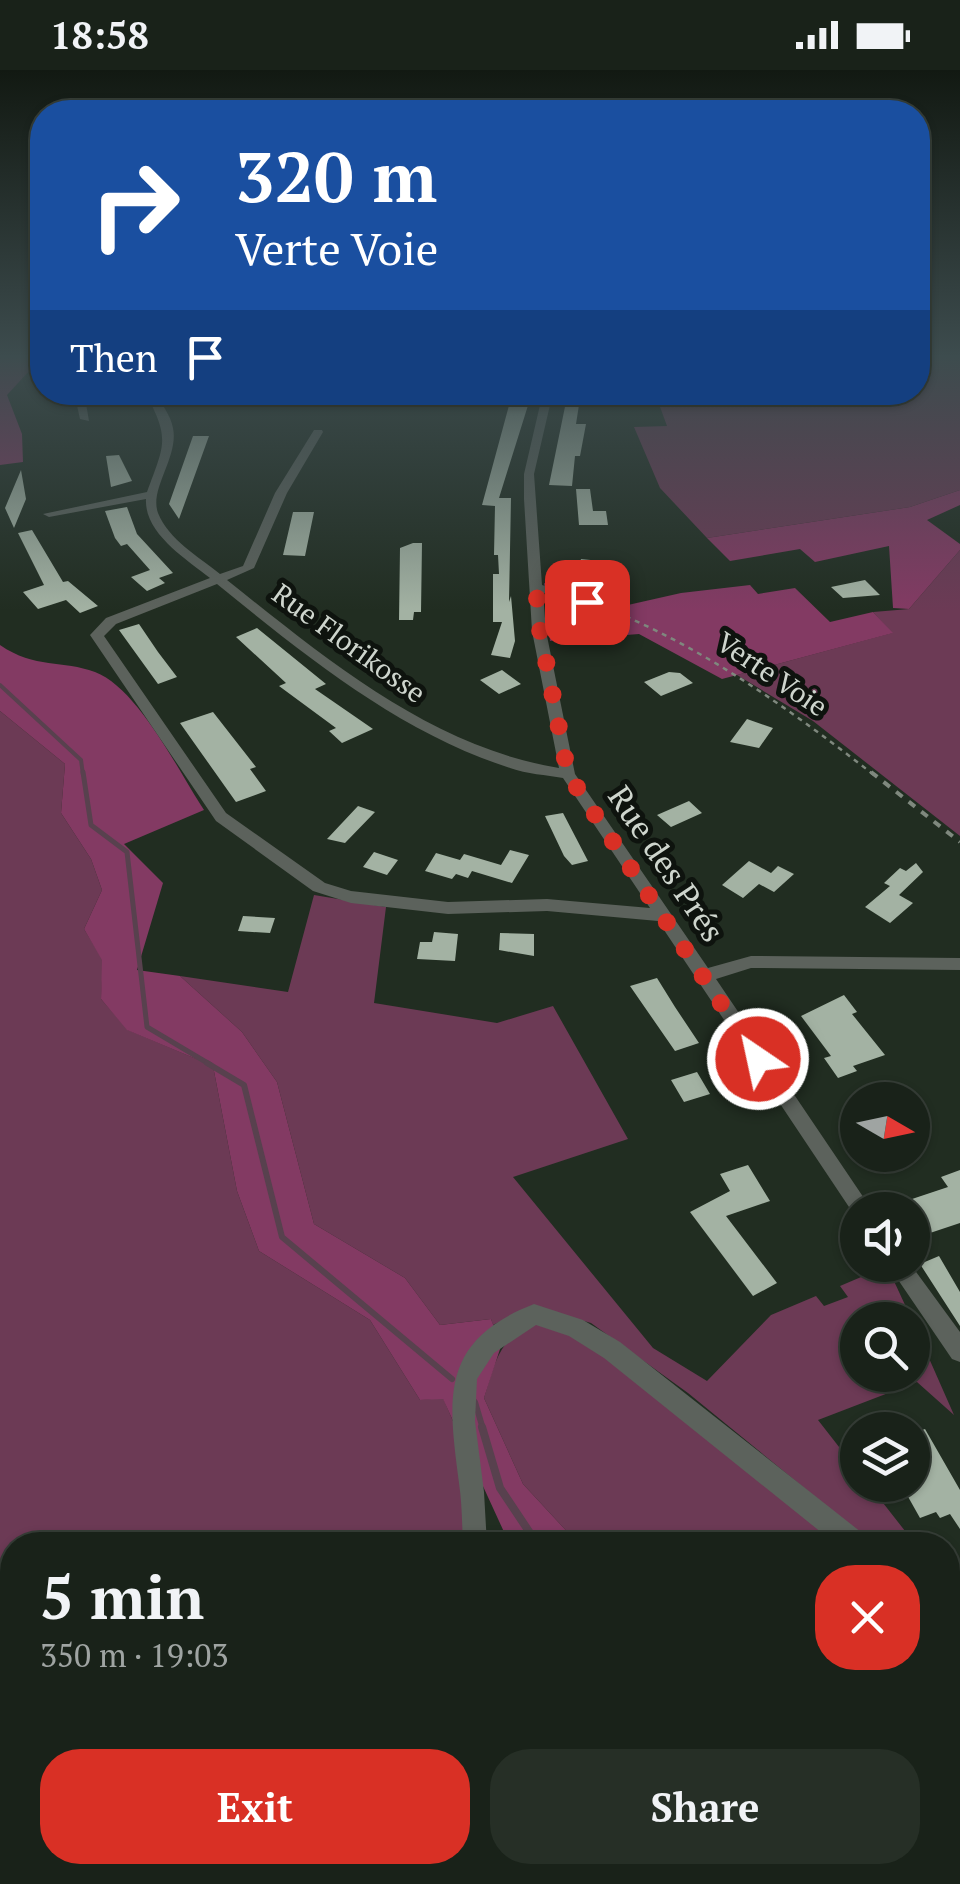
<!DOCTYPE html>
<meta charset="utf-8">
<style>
body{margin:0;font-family:"PT Serif",serif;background:#262f26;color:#f1f3f6;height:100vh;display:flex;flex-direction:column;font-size:38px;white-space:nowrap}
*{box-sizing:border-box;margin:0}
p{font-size:32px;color:#9fa4a2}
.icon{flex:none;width:55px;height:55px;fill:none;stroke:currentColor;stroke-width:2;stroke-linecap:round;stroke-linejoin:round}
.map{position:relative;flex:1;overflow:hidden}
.side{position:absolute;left:0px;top:1462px;width:960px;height:352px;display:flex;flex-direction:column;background:#192219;border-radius:40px 40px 0 0;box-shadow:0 2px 8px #0004,0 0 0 2px #373f38}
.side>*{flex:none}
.guide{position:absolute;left:30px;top:30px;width:900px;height:305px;border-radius:40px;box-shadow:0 2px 8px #0004,0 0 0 2px #373f38;background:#1a4fa0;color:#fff;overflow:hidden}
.needle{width:65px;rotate:99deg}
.tools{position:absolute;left:840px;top:1012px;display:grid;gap:20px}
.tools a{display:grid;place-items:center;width:90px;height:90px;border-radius:50%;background:#192219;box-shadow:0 2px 8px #0004,0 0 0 2px #373f38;font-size:50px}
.pin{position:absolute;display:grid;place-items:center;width:85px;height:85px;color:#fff;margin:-42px;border-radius:20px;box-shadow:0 5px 15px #0006}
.me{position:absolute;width:110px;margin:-55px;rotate:326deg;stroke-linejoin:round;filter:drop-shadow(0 0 8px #0008)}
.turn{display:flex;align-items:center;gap:35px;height:210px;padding:0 40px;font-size:45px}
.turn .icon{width:130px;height:130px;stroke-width:2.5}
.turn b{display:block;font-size:70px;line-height:85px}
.then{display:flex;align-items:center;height:95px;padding:0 40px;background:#0003;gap:20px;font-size:38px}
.round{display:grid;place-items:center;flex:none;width:105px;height:105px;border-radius:40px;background:#262f26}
.head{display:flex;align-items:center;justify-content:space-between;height:170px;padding:0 40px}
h1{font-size:60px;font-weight:700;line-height:75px}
.button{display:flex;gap:20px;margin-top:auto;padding:20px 40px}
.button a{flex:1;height:115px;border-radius:40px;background:#d93025;color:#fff;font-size:40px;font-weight:700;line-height:115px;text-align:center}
.button a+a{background:#262f26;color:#f1f3f6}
.status{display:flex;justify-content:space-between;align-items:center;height:70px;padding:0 50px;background:#192219;direction:ltr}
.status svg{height:28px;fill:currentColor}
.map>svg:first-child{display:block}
</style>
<div class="status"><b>18:58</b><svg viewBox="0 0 49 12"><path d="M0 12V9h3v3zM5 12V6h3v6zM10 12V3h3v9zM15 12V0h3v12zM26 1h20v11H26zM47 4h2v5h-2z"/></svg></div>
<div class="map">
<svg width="960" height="1814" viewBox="0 0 960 1814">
<rect width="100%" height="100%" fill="#212d21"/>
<path fill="#6c3a55" d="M918 287H960V420L910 437 707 468 660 418 634 357 667 356 659 334 611 332 608 323 796 322 801 327 918 322Z
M960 480V766L813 651 737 605 892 563 873 542 909 539Z
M0 641 65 694 61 743 91 789 102 820 84 859 103 890 101 929 128 960 213 996 237 1121 259 1181 370 1250 420 1330 443 1328 459 1365 470 1475H12V1697L0 1680Z
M314 825 386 837 374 933 497 953 553 936 628 1069 513 1107 653 1278 707 1311 771 1245 816 1226 824 1236 848 1227 840 1216 887 1196 912 1250H858V1305H912L913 1252 954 1345 917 1312 818 1350 857 1400 858 1415H869L916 1475H874L688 1323 591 1253 532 1236 493 1255 491 1249 440 1255 405 1208 314 1154 277 1012 242 962 180 906 288 922Z
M547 1248 625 1295 851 1475H574L573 1468 523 1414 484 1328C499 1280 499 1268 547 1248Z
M0 1712 12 1730V1802L63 1803 71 1814H0Z
M948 1714 960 1761V1814H653L651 1803 948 1802Z
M452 1802 619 1803 622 1814H449Z
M89 1803H434L432 1814H97Z"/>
<path fill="#833a63" d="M0 287H42L7 325 22 364 23 392 0 395Z
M960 420V435L927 450 960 474V480L909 539 893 538 889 476 815 492 800 479 730 491 707 468 910 437Z
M544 513 619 537 681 523 750 515 758 524 795 518 830 552 873 542 893 563 722 609 639 564 550 571Z
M0 575C35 599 63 590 95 602 138 618 179 702 204 740L124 774 163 813 137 900 180 906 242 962 277 1012 314 1154 405 1208 440 1255 491 1249 501 1276 484 1328 523 1414 573 1468 574 1475H510L443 1329 420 1330 370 1250 259 1181 237 1121 213 996 127 960 101 929 102 890 84 859 102 820 91 789 61 743 65 694 0 641Z"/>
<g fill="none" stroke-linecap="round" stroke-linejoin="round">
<path stroke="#58414e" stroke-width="4" d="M0 615 81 690 83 705"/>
<path stroke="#58414e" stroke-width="5" d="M83 702 91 755 127 782 147 957 211 995"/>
<path stroke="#58414e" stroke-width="6" d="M207 993 244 1015 282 1167 452 1309
M475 1332 483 1359"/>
<path stroke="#58414e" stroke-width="8" d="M482 1357 500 1418 538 1475
M628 1802 632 1814"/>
</g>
<path fill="#a3b2a3" d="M568 322H581L576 354H586L580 386H575L572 416 549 415Z
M511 328 530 329 499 428H511L509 532 511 526 515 571 510 588 491 585 502 552H493V504H499L498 485H494L495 436 482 435Z
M193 366H209L179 449 169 434Z
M119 385 132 411 111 417 106 386Z
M21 400 26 429 14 458 5 438Z
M576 419H590L593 441H606L608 455H579Z
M127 437 137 464 173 503 159 508 165 513 147 521 131 507 150 500 127 474 121 476 115 468 105 441Z
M293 442H314L305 486 283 485Z
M32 460 63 512 68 511 98 536 80 543 66 530 38 539 23 522 44 515 18 463Z
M413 473H422L421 542H414L413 550H399L400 478Z
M581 489 600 491 592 521 573 519Z
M865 510 880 525 843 528 831 517Z
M139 554 158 582 177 607 158 614 119 560Z
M257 558 326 614 315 619 373 659 342 673 329 661 336 658 279 616 286 613 236 567Z
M502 600 521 614 499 624 480 610Z
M669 602 680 603 693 613 661 626 644 612Z
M213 642 256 697 250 699 266 721 236 732 180 653Z
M747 649 773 658 759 678 730 672Z
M689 731 702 743 671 757 657 745Z
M358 736 375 742 345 773 327 769Z
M563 743 588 791 572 795 564 786 545 746Z
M510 780 529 785 512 813 472 801 468 808 456 804 452 809 425 801 436 783 460 790 464 784 501 795Z
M374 782 398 790 387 805 363 797Z
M749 791 771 803 778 796 794 804 774 822 759 814 743 828 722 815Z
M916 793 923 802 899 825 913 833 890 853 865 837 890 816 884 813 900 798 906 801Z
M243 846 275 848 270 863 238 861Z
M434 862 458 864 455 891 417 889 420 872H432Z
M500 863 534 864V886L499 880Z
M657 908 675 937 699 973 675 981 630 916Z
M844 925 857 942 852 944 885 985 853 996 857 1001 838 1008 824 988 831 986 801 946Z
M697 1002 710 1024 684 1032 671 1010Z
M748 1095 770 1131 726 1146 777 1213 753 1226 690 1142 730 1121 720 1104Z
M960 1100V1153L921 1166 912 1152V1129L948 1117 941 1107Z
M939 1186 960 1222V1256L920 1194Z
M925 1359 960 1420V1459L950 1444 940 1448 936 1442 920 1448 902 1416 918 1410 912 1399V1364Z"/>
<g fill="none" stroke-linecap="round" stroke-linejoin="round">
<path stroke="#7f887e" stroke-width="2.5" stroke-dasharray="5 5" stroke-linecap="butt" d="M598 535C701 575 788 638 874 705"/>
<path stroke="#7f887e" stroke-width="4" stroke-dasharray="8 8" stroke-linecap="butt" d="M871 702 960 772"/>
<path stroke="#7f887e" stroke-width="5" stroke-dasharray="9 9" stroke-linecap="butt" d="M948 1663 960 1714
M0 1691 12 1708
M78 1802 86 1814"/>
<path fill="#5c625c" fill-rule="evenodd" d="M74 322H84L89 351 80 349Z
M145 322H155C161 333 171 346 173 358 179 387 149 419 158 443 169 470 199 487 220 504L243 496 275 423 314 360H322L323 362 287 423 254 498 227 510C326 589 431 677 559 698L532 561 524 429V404L543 322H553L534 404 542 515 593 532 587 536 543 523 546 561 575 704 708 898 751 886 960 888V900L751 898 716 909 872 1140H858V1147L855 1146 658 851 547 841 448 844 351 833 313 821 216 751 90 565 106 548 210 508C186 489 144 463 146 429L49 447 43 444 147 422C165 373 170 369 145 322ZM217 514C307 587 399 662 510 698 527 704 546 705 563 708L650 838 547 829 448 832 351 821 325 813 226 743 104 566 116 554Z
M343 322H354L346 328 341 325Z
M888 1195H911L960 1262V1292L952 1289Z
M534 1234 583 1250 620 1272 866 1466 869 1475H837L604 1288 569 1266 536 1255 494 1283 477 1309 475 1351 484 1422 487 1475H463C462 1454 462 1433 459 1413 448 1328 439 1271 534 1234Z
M948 1527 960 1532V1559L948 1553Z
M426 1802H455L454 1814H424Z"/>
</g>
<linearGradient id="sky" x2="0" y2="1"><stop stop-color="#121912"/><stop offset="0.53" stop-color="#3d4c4e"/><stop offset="1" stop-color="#3d4c4e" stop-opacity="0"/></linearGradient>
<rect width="960" height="541" fill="url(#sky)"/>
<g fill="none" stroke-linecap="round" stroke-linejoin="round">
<path stroke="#d93025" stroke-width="18" stroke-dasharray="0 32.4" d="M587 532 536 517 540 560 568 704 758 989"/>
</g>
<g text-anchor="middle" stroke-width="10" stroke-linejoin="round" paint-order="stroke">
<g font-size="28" fill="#ced5cd" stroke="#0e130e">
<text transform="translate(349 573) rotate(36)" y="10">Rue Florikosse</text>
<text transform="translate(772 604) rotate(34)" y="10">Verte Voie</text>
</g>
<g font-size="32" fill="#ced5cd" stroke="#0e130e">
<text transform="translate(666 794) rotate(56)" y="11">Rue des Prés</text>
</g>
</g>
</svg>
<div class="tools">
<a><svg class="needle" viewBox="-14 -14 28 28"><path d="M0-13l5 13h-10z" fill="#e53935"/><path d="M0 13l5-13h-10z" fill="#9fa4a2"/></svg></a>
<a><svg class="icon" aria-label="sound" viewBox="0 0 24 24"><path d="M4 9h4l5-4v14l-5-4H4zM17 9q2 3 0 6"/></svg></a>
<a><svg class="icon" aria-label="search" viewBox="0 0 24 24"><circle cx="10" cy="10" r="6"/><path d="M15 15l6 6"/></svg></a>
<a><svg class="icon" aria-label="layers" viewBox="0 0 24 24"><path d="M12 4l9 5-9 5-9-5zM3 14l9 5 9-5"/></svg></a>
</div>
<div class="pin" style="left:587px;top:532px;background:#d93025"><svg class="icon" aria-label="arrive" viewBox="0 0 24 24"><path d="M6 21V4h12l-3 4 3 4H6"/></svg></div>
<svg class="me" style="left:758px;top:989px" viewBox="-20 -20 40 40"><circle r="17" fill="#d93025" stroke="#fff" stroke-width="3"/><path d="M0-11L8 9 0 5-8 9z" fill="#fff"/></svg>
<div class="guide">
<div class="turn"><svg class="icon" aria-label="right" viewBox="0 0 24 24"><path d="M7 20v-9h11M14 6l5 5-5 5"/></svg><div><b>320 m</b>Verte Voie</div></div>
<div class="then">Then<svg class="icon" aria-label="arrive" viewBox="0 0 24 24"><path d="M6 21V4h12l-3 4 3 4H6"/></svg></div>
</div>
<section class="side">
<div class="head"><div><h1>5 min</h1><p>350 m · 19:03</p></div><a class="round" style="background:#d93025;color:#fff"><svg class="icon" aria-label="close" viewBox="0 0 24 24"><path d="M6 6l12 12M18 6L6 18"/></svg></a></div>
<div class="button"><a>Exit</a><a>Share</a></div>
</section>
</div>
